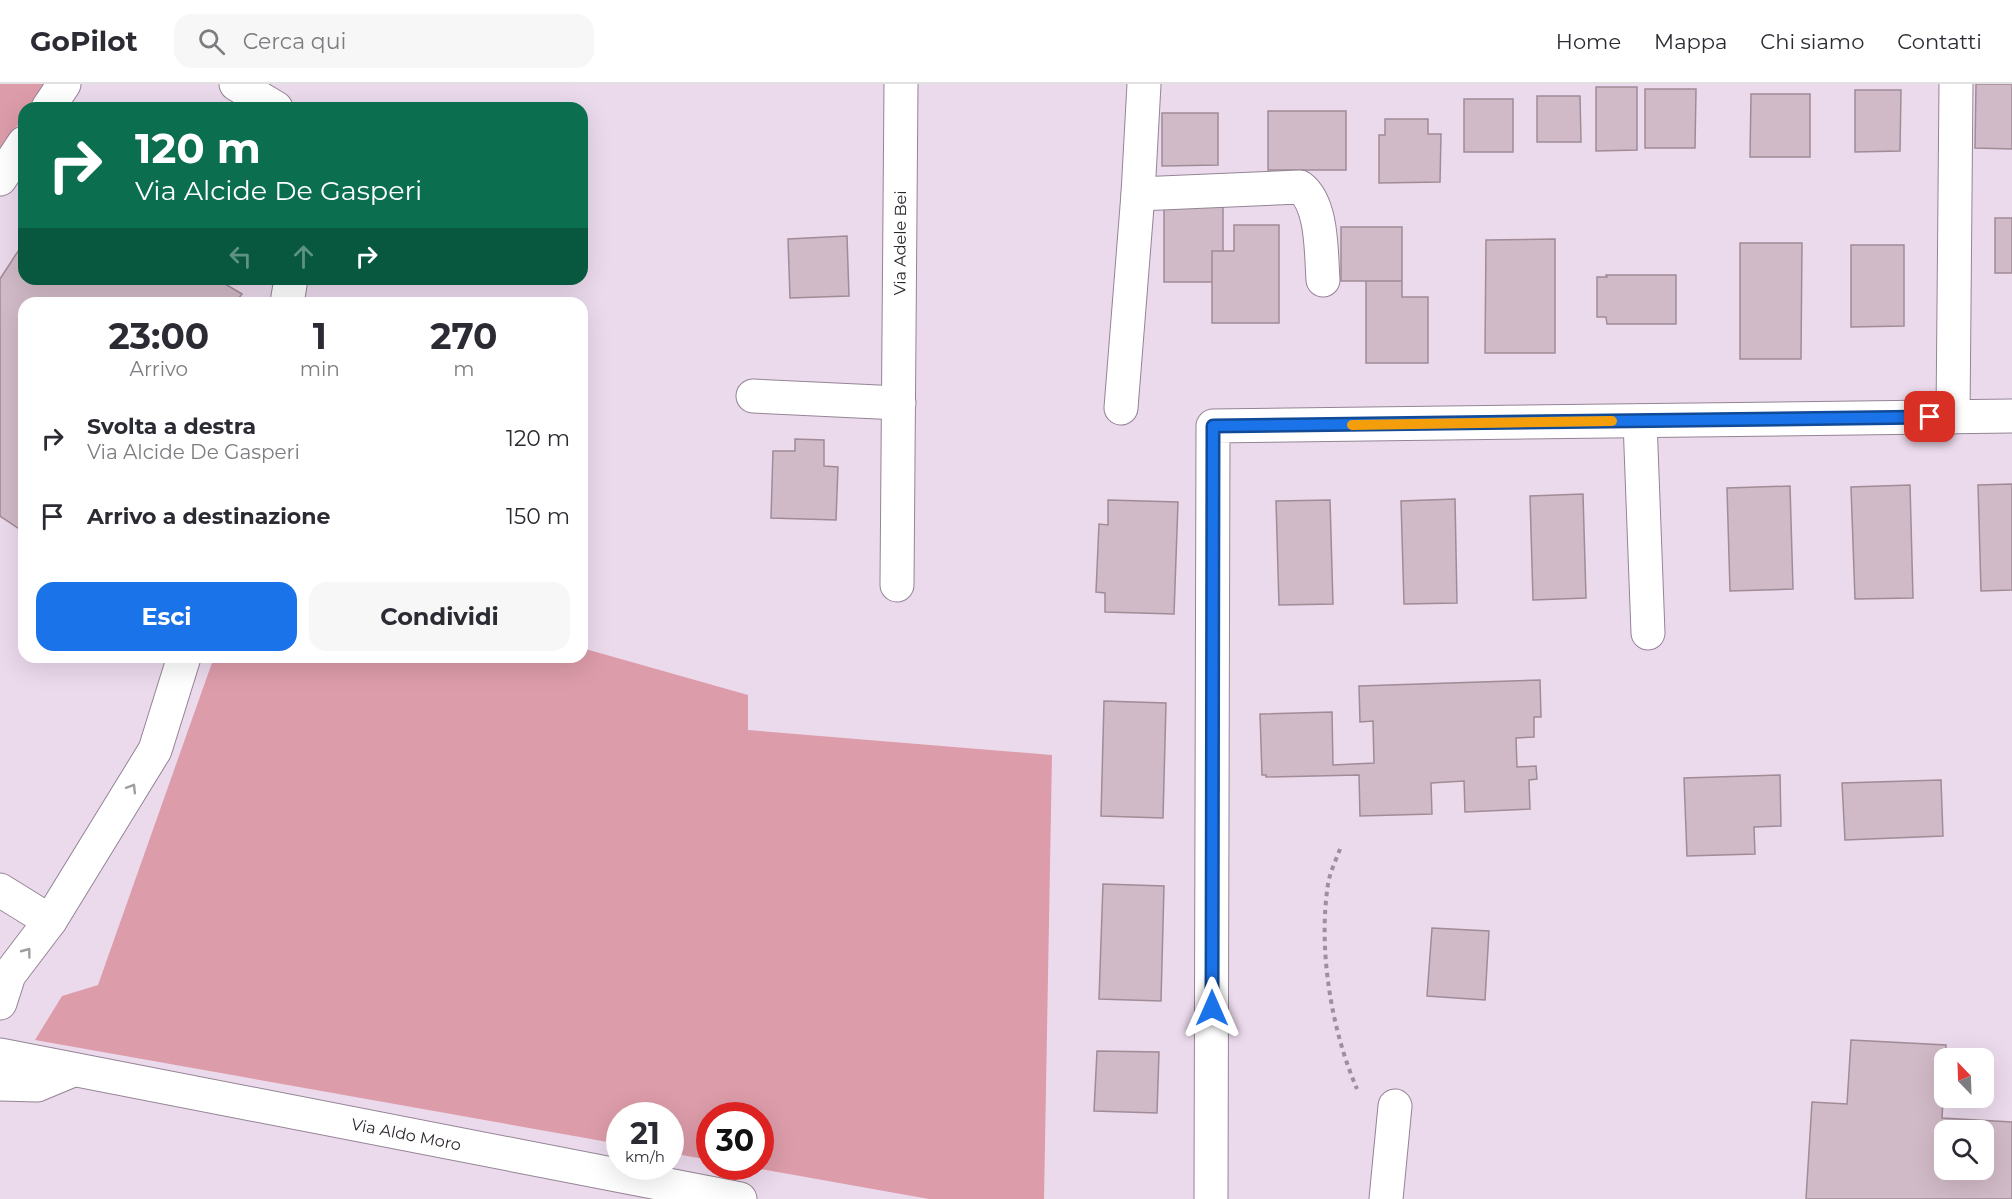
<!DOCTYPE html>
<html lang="it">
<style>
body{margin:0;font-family:Montserrat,sans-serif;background:#f7f7f7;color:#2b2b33;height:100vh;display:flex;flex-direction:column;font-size:22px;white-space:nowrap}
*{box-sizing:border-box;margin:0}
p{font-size:20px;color:#7c7c81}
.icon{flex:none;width:33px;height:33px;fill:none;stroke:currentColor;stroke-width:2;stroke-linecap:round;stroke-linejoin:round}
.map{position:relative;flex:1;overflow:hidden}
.sheet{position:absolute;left:18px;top:213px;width:570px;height:366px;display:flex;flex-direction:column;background:#fff;border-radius:18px;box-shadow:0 6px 24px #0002}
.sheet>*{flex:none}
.banner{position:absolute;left:18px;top:18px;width:570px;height:183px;border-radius:18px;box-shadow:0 6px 24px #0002;background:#0b6e4f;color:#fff;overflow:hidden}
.needle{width:39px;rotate:337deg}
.buttons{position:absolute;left:1934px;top:964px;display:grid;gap:12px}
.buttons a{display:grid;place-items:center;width:60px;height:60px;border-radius:12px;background:#fff;box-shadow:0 6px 24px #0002;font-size:30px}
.speed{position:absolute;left:606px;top:1018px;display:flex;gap:12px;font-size:30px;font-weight:700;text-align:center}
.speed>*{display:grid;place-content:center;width:78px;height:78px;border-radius:50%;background:#fff;box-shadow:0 6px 24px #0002;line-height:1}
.speed small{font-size:15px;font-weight:400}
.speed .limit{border:9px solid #d22;background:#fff;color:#111}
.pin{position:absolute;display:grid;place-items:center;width:51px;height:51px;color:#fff;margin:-26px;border-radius:12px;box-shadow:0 3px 9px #0006}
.me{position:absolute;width:66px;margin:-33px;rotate:0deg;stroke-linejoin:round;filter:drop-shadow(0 0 4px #0008)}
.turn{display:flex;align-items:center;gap:21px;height:126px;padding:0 18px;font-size:27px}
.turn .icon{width:78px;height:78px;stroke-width:2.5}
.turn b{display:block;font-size:42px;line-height:51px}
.lanes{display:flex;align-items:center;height:57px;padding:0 18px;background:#0003;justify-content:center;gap:30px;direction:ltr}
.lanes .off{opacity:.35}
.eta{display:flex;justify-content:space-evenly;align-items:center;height:102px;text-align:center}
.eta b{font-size:36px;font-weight:700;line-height:42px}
.primary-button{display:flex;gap:12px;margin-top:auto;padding:12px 18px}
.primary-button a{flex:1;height:69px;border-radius:18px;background:#1a73e8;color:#fff;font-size:24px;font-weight:700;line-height:69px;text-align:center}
.primary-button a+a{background:#f7f7f7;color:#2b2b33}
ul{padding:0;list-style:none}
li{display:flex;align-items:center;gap:18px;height:78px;padding:0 18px}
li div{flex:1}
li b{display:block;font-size:22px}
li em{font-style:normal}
header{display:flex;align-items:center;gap:36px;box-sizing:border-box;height:84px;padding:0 30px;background:#fff;border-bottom:2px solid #e1e1e2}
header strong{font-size:28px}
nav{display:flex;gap:33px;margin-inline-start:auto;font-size:21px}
.search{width:420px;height:54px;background:#f7f7f7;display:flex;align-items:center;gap:15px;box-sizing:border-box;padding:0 21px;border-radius:18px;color:#7c7c81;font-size:22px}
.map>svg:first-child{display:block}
</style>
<header>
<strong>GoPilot</strong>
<div class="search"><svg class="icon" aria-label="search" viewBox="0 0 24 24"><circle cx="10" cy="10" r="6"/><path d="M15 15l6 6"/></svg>Cerca qui</div>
<nav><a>Home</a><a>Mappa</a><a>Chi siamo</a><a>Contatti</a></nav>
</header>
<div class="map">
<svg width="2012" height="1115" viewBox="0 0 2012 1115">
<rect width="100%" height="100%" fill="#ebdaec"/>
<path fill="#dd9caa" d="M0 0H45L29 24H24V32L0 67Z
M582 564 748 611V646L1052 671 1044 1115H929L749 1083H760V1032H710L709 1076 671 1069 670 1032H620L619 1060 35 956 62 912 98 901 214 573H582Z"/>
<path fill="#d1bac7" stroke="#a08b97" stroke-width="1.5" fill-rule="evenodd" d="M1976 0H2012V65L1975 64Z
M1596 3H1637V66L1596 67Z
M1645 5H1696L1695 64H1645Z
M1855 6H1901L1900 67 1855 68Z
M1751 10H1810V73H1750Z
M1537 12H1580L1581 58H1537Z
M1464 15H1513V68H1464Z
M1268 27H1346V86H1268Z
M1162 29H1218V81L1162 82Z
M1385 35H1428V50H1441L1440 98 1379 99V51H1385Z
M1164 123H1223V167H1212V198H1164Z
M1995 134H2012V189H1995Z
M1234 141H1279V239H1212V167H1234Z
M1341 143H1402V197H1341Z
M847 152 849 212 790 214 788 155Z
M1555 155V269H1485L1486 156Z
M24 158V195H217L242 210 235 219H24V448L0 432V195Z
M1740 159H1802L1801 275H1740Z
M1851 161H1904V242L1851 243Z
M1606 191H1676V240H1607L1606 233H1597V193H1607Z
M1366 197H1402V213H1428V279H1366Z
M795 355 824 356V382L838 383 836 436 771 434 773 367H795Z
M2012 400V506L1981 507 1978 401Z
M1910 401 1913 514 1855 515 1851 403Z
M1790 402 1793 505 1730 507 1727 404Z
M1583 410 1586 514 1533 516 1530 412Z
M1455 415 1457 519 1404 520 1401 417Z
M1108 416 1178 418 1174 530 1105 528V509L1096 508 1099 440 1108 441Z
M1330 416 1333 520 1279 521 1276 417Z
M1540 596 1541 633H1534V653L1516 654 1517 683 1536 682 1537 695 1529 696 1530 725 1465 728 1464 697 1431 699 1432 730 1360 732 1359 691 1266 693V691H1262L1260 630 1332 628 1333 681 1374 679 1373 637 1360 638 1359 602Z
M1104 617 1166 619 1163 734 1101 732Z
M1780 691 1781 742 1754 743 1755 770 1687 772 1684 694Z
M1941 696 1943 752 1845 756 1842 699Z
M1103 800 1164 802 1161 917 1099 915Z
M1432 844 1489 847 1485 916 1427 912Z
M1851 956 1946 961 1942 1034 2012 1038V1115H1806L1812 1018 1847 1020ZM1944 1047H1983V1086H1944Z
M1097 967 1159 968 1157 1029 1094 1027Z"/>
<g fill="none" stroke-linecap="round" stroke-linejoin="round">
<defs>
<g id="minor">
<path d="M236 0 276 24"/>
<path d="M48 24 64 0"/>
<path d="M0 95 24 59"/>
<path d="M1138 110 1300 103C1323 120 1321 169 1323 196"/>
<path d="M287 219 291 195"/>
<path d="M753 312 899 319"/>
<path d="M1121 324 1138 110 1144 0"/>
<path d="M1953 333 1956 0"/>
<path d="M1640 337 1648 549"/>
<path id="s1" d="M897 501 901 0"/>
<path d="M0 806 50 837"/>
<path d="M0 919 9 891 50 837 155 666 184 573"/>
<path id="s2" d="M0 971 740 1115"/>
<path d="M0 1000 37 1001 73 986"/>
<path d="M1211 1115 1213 342 2012 332"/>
<path d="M1386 1115 1395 1022"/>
</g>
</defs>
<use href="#minor" stroke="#948495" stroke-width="35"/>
<path stroke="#9d909e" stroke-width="4" stroke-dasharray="4.5 4.5" stroke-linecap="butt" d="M1340 765C1336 776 1330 788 1328 800 1318 865 1331 945 1357 1005"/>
<use href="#minor" stroke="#fff" stroke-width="33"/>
</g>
<defs><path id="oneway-chevron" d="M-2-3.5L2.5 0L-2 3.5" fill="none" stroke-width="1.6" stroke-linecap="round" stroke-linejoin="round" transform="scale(1.5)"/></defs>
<g stroke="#a09da0">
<use href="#oneway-chevron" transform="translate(132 704) rotate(-58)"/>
<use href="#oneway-chevron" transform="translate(27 868) rotate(-53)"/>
</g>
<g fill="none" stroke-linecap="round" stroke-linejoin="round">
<defs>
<path id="route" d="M1212 924 1213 342 1930 333"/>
</defs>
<use href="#route" stroke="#114b97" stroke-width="15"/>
<use href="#route" stroke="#1a73e8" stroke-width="10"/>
<path stroke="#f59e0b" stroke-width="10" d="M1352 341 1612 337"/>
</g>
<g text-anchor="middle" stroke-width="5" stroke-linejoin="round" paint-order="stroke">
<g font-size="16" fill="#2b252c" stroke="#f8e7fa">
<text dy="6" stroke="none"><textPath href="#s1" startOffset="342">Via Adele Bei</textPath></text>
<text dy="6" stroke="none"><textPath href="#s2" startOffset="414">Via Aldo Moro</textPath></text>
</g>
</g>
</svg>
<div class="buttons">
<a><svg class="needle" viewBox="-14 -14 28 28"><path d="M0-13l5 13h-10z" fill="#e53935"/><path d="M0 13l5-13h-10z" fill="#7c7c81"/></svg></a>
<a><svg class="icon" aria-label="search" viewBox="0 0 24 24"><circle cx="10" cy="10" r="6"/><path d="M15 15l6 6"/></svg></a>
</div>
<div class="speed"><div>21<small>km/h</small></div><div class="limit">30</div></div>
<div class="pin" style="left:1930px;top:333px;background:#d93025"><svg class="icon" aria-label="arrive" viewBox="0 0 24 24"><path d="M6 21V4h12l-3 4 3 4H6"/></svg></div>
<svg class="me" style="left:1212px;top:924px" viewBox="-20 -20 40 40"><path d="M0-17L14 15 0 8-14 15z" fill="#1a73e8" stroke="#fff" stroke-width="4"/></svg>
<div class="banner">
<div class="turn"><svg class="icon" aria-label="right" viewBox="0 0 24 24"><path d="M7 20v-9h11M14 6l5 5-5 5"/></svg><div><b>120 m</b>Via Alcide De Gasperi</div></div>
<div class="lanes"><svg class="icon off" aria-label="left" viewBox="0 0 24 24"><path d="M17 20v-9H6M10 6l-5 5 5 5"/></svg><svg class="icon off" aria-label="ahead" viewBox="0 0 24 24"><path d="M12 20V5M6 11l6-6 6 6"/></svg><svg class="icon" aria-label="right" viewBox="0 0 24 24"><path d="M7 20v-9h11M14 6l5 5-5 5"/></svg></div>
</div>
<section class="sheet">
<div class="eta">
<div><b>23:00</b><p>Arrivo</p></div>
<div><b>1</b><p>min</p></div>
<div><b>270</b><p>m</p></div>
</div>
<ul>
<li><svg class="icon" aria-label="right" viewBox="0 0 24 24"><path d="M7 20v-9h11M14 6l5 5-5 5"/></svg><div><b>Svolta a destra</b><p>Via Alcide De Gasperi</p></div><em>120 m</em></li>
<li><svg class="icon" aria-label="arrive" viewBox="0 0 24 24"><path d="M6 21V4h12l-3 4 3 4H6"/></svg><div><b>Arrivo a destinazione</b></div><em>150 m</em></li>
</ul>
<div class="primary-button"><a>Esci</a><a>Condividi</a></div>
</section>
</div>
